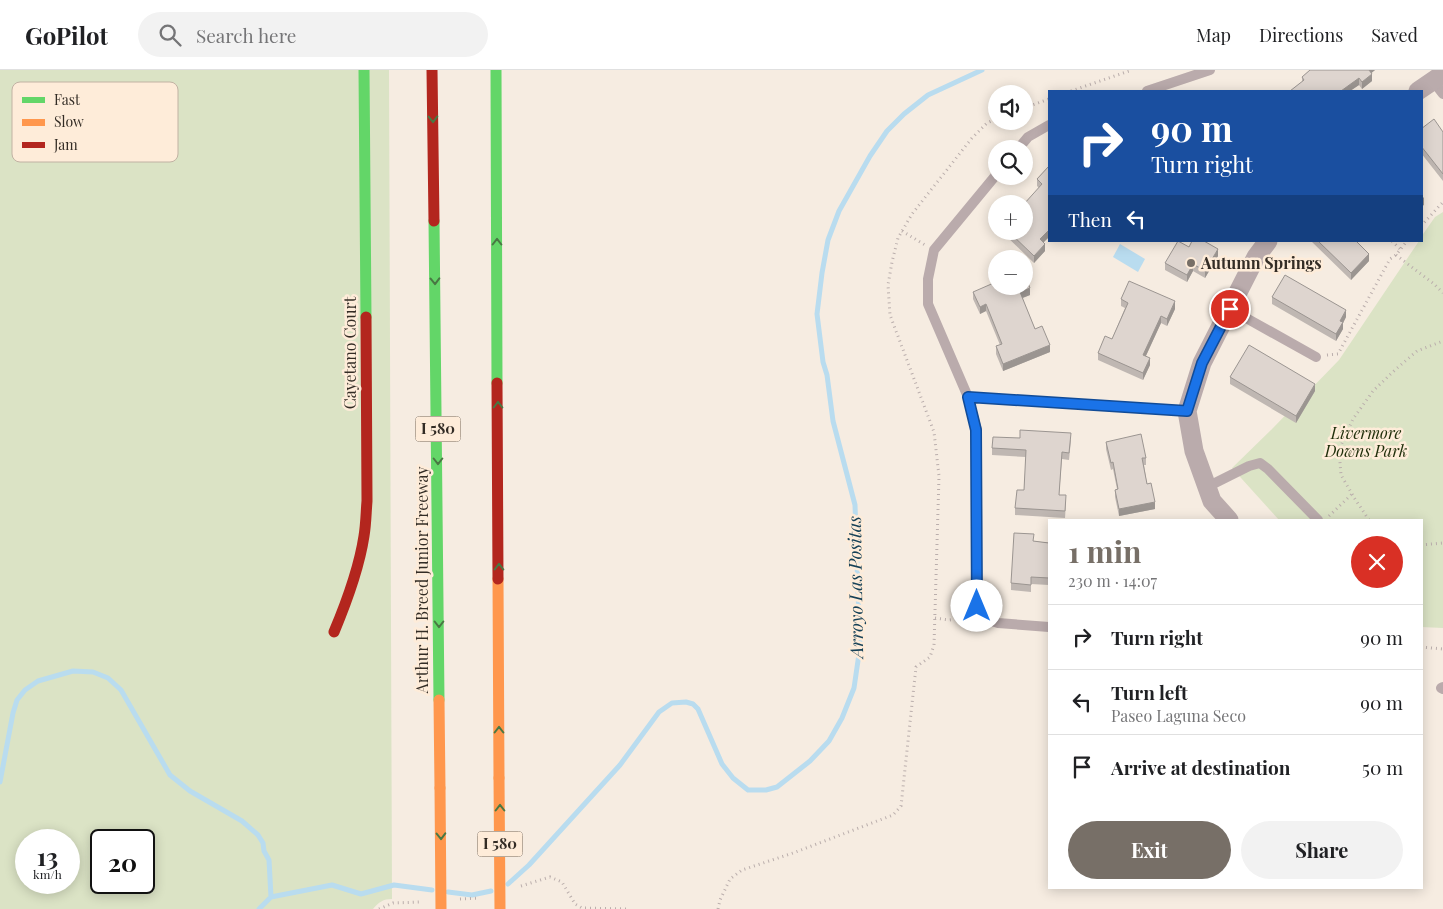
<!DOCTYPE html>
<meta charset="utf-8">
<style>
body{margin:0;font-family:"Playfair Display",serif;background:#f2f2f2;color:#202124;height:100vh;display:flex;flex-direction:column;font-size:19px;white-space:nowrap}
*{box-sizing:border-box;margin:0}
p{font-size:16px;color:#757577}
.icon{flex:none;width:28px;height:28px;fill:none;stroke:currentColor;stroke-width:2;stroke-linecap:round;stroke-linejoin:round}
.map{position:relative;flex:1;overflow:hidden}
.sheet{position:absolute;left:1048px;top:449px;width:375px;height:370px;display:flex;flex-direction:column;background:#fff;border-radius:0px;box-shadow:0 2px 12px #0003}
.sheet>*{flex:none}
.guide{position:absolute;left:1048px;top:20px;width:375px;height:152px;border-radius:0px;box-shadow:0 2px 12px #0003;background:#1a4fa0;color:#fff;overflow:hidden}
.buttons{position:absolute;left:988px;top:15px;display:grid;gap:10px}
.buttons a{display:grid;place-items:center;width:45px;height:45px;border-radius:50%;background:#fff;box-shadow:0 2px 12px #0003;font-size:25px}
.speed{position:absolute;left:15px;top:759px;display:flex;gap:10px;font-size:25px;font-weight:700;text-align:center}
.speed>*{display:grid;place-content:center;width:65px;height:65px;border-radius:50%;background:#fff;box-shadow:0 2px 12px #0003;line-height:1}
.speed small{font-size:12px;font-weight:400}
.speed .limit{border:2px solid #111;border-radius:8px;background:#fff;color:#111}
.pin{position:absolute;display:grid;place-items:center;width:42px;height:42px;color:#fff;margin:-21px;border:2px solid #fff;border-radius:50%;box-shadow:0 1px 5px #0007}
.me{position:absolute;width:55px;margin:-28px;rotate:0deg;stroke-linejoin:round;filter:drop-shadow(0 0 4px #0008)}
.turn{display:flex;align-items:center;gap:18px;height:105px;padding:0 20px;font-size:22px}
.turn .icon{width:65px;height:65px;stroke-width:2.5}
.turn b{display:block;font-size:35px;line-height:42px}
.then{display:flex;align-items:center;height:48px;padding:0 20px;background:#0003;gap:10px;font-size:19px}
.round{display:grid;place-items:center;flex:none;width:52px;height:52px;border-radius:26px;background:#f2f2f2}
.overview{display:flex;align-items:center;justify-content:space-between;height:85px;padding:0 20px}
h1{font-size:30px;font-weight:700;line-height:38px;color:#776f67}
.action{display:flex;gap:10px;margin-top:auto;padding:10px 20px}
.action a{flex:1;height:58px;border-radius:30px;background:#776f67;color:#fff;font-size:20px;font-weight:700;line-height:58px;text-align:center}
.action a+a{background:#f2f2f2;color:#202124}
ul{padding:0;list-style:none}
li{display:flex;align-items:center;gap:15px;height:65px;padding:0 20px;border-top:1px solid #e0e0e0}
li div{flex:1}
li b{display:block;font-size:19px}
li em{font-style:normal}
header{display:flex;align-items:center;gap:30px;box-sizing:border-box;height:70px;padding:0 25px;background:#fff;border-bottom:1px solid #e0e0e0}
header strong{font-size:24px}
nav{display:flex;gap:28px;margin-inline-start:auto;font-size:18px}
.search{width:350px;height:45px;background:#f2f2f2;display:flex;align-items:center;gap:12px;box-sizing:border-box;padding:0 18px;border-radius:28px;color:#757577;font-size:19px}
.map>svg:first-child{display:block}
</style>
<header>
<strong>GoPilot</strong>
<div class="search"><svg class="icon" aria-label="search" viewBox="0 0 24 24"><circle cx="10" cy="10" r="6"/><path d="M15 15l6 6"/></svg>Search here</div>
<nav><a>Map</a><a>Directions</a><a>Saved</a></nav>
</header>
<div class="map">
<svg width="1443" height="839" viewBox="0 0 1443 839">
<rect width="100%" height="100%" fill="#f6ece1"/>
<path fill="#dbe3c5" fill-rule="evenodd" d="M0 0H389L392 829C383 829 379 832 373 839H0ZM26 770H69V812H26ZM101 770H144V812H101Z
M1443 142V558L1421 557V450H1279L1232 398 1273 358 1339 290 1419 171H1421V167L1435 147Z"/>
<path fill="#b9dcef" d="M1120 174 1145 189 1138 202 1113 187Z"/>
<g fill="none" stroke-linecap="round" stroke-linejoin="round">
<path stroke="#b9dcef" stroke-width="5" d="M0 712 13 643 17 630 25 620 38 611 73 601 93 602 108 608 121 620 170 705 190 721 242 751 258 765 263 773 264 781 269 790 271 827
M508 814 529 795 620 695 659 642 672 633 686 632 693 634 698 639 722 694 733 708 748 720H766L777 717 810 691 829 671 842 648 854 618 860 577 855 435 833 351 827 305 823 292 817 244 822 203 828 170 839 141 870 86 887 61 904 44 928 25 982 0
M448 822 472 825 491 821
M259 839 271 827 332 815 361 824 394 815 432 820"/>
<path stroke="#baaeac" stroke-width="3" stroke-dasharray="1 4" stroke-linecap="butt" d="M1071 21 1132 0
M1024 38 1049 29
M1421 156 1443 132
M902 161 925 175
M1392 171 1400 179
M1396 185 1434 214 1443 223
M1327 285 1338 284 1390 189 1396 185 1407 171
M1329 446 1352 424
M1369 450 1355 429 1341 405 1339 380 1353 349 1373 321 1396 299 1417 281 1443 271
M1421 475 1443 473
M935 548 949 550 969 548
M1421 577 1443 579
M521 816 550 807 562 812 575 834 582 838 628 839
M460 829 479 828
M379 839 393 833 421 832
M718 839 720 830 730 809 742 800 793 783 893 745 901 736 916 597 930 587 934 575 939 406 934 362 890 245 888 215 892 192 898 168 912 144 972 68 987 53 996 49"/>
<path stroke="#baabac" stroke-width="10" d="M1433 11 1443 24
M1147 21 1210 0
M1018 79 1028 67 1049 55
M996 105 934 180 928 209V234L968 327 1187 341
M1230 239 1316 287
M968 327 977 360V536L982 548 998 553 1049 557
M1207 417 1249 396 1260 393 1268 399 1318 450
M1443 617 1441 618 1443 619"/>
<path stroke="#baabac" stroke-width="19" d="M1418 21 1443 4
M1229 450 1212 431 1194 381 1187 341 1202 293 1256 187 1268 171"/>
<path stroke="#63d668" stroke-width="11" d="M364 0 366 247
M496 0 497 313
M434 151 439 630"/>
<path stroke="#ff974d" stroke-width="11" d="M498 509 499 708
M439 630 440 718"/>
<path stroke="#b3261e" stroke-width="11" d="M432 0 434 151
M497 313 498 509
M334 562C347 531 359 499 364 466 366 454 366 443 367 431L366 247"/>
<path stroke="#ff974d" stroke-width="11" d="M499 708 500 839
M440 718 441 839"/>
</g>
<path fill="#bfb7b2" d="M1310 0H1375L1371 3 1372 11 1362 19 1359 15 1350 21H1290L1302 12V7Z
M1421 59 1443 62V111L1421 83Z
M1049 96V167L1043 172 1045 181 1034 193 1001 161H1024L1039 118 1037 116V109Z
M1311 171H1356L1369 191 1351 210Z
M1189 177 1218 186 1205 208 1193 201 1187 212 1165 200V193Z
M973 222 1030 225 1022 228 1035 259 1050 282 1003 301 996 284V276L1000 275 986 241 980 244 973 229Z
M1272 227 1346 247 1343 253V259L1336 271 1272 234Z
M1121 229 1175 239 1167 256 1161 253 1146 286 1150 295 1143 310 1098 290V283L1112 269 1125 238 1121 236Z
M1230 307 1315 321 1296 353 1230 314Z
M1071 370 1069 390 1062 389 1059 425 1066 432 1065 448 1015 445V438L1024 420 1026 387 992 385V378Z
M1106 372 1146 388V395H1144L1147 414 1155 439 1119 446 1115 427V420L1117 419 1113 399 1111 400 1106 379Z
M1034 471 1049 473V515L1031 514V522L1011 520V513Z"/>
<path fill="#9b9591" d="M1368 0H1375L1368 6Z
M1372 4V11L1362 19V12Z
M1359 8V15L1350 21H1341Z
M1424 127V135L1421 137V130Z
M1049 160V167L1040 176V169Z
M1045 174V181L1034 193V186Z
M1218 179V186L1205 208V201Z
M1369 184V191L1351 210V203Z
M1193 194V201L1187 212V205Z
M1030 218V225L1020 229V222Z
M1175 231V239L1167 256V249Z
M986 234V241L980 244V237Z
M1346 240V247L1343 253V259L1336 271V264L1340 251Z
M1161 246V253L1143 292V285Z
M1050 275V282L1003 301V294Z
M1150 288V295L1143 310V303Z
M1315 314V321L1296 353V346Z
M1155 432V439L1119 446V439Z"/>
<path fill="#ded5cf" stroke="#9b9591" d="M1310 0H1369L1372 4 1362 12 1359 8 1341 21H1290L1304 10 1302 7Z
M1434 49 1443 62V104L1421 76V59Z
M1049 96V160L1040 169 1045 174 1034 186 1008 161H1024V134L1042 114 1037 109Z
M1178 171 1189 177 1192 171H1204L1218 179 1205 201 1193 194 1187 205 1165 193Z
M1318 171H1356L1369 184 1351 203Z
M1024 203 1030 218 1020 222 1035 259 1042 256 1050 275 1003 294 996 276 1002 274 986 234 980 237 973 222 996 212V216H1024Z
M1285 205 1346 240 1340 251 1343 252 1336 264 1272 227Z
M1129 211 1175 231 1167 249 1161 246 1143 285 1150 288 1143 303 1098 283 1105 266 1112 269 1128 233 1121 229Z
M1249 275 1315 314 1296 346 1230 307Z
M1020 360 1071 363 1069 383 1062 382 1059 425H1066L1065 441 1015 438 1017 420H1024L1026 380 992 378 993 367 1020 368Z
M1141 364 1146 388H1142L1147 414 1151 413 1155 432 1119 439 1115 420 1118 419 1113 392 1111 393 1106 372Z
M1014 463 1034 464 1033 471 1049 473V508L1031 507V515L1011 513Z"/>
<defs><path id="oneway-chevron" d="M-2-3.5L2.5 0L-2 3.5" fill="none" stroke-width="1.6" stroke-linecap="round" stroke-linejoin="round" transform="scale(1.25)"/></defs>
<g stroke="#497843">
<use href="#oneway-chevron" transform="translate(433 49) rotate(89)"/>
<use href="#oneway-chevron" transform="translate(497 172) rotate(-90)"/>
<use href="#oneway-chevron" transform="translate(435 211) rotate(89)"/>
<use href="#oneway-chevron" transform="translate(498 335) rotate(-90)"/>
<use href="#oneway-chevron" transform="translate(438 391) rotate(90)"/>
<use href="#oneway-chevron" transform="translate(499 497) rotate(-90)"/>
<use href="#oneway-chevron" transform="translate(439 554) rotate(90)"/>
<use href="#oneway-chevron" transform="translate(499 660) rotate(-90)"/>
<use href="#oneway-chevron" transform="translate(500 738) rotate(-90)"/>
<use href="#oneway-chevron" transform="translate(441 766) rotate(89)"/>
</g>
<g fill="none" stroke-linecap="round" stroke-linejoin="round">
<defs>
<path id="route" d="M977 536 976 360 968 327 1187 341 1202 293 1230 239"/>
</defs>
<use href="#route" stroke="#114b97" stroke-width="12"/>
<use href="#route" stroke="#1a73e8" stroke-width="9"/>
</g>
<circle fill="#776f67" stroke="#feecd9" stroke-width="2" cx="1191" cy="193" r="5"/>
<g text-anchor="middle" stroke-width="5" stroke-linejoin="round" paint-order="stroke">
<g fill="#feecd9" stroke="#70665b" stroke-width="1">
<rect x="415.5" y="346.5" width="45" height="25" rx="4"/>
<rect x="477.5" y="761.5" width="45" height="25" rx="4"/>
</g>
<g font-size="15" font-weight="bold" fill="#332c25">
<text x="438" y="364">I 580</text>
<text x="500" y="779">I 580</text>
</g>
<g font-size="16" font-weight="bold" fill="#332c25" stroke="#feecd9" text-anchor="start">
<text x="1201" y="199">Autumn Springs</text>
</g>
<g font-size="16" fill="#332c25" stroke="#feecd9">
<text transform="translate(350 283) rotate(-90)" y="6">Cayetano Court</text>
<text transform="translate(422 510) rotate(-90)" y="6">Arthur H. Breed Junior Freeway</text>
</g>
<g font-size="16" font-style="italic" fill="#202f0b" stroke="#feecd9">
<text x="1366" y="369">Livermore<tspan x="1366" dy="18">Downs Park</tspan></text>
</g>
<g font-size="18" font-style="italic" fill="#164157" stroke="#feecd9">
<text transform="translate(856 517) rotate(-91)" y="6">Arroyo Las Positas</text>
</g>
</g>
<rect x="12" y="12" width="166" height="80" rx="8" fill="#feecd9" stroke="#c1b2a3" stroke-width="1"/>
<rect x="22" y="27" width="23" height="6" fill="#63d668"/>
<rect x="22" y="49" width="23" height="7" fill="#ff974d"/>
<rect x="22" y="72" width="23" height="6" fill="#b3261e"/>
<g font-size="14" fill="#332c25">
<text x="54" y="35">Fast</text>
<text x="54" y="57">Slow</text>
<text x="54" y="80">Jam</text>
</g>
</svg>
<div class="buttons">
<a><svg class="icon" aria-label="sound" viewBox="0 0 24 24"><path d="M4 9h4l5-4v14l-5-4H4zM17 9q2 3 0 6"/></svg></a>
<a><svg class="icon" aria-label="search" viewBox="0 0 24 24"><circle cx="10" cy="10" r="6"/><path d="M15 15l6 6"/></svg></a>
<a>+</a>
<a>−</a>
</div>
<div class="speed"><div>13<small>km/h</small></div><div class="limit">20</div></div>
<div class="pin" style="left:1230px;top:239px;background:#d93025"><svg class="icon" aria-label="arrive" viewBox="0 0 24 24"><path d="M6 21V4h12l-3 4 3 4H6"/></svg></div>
<svg class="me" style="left:977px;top:536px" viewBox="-20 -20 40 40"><circle r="19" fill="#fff"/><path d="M0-13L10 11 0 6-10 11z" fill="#1a73e8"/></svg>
<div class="guide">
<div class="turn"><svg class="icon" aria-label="right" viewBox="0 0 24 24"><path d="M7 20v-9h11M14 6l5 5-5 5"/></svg><div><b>90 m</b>Turn right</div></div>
<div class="then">Then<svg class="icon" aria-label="left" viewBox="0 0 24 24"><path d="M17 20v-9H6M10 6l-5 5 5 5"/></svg></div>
</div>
<section class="sheet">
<div class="overview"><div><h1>1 min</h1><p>230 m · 14:07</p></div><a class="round" style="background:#d93025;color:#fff"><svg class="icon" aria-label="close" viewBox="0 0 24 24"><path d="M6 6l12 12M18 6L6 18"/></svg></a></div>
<ul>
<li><svg class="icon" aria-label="right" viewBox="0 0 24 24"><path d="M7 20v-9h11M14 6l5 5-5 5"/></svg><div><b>Turn right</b></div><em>90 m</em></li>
<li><svg class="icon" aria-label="left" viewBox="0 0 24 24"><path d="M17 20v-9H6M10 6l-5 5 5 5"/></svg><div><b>Turn left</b><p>Paseo Laguna Seco</p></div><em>90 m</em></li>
<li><svg class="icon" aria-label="arrive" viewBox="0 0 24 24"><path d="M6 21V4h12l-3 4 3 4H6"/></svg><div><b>Arrive at destination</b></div><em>50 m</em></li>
</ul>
<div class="action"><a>Exit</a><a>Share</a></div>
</section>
</div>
